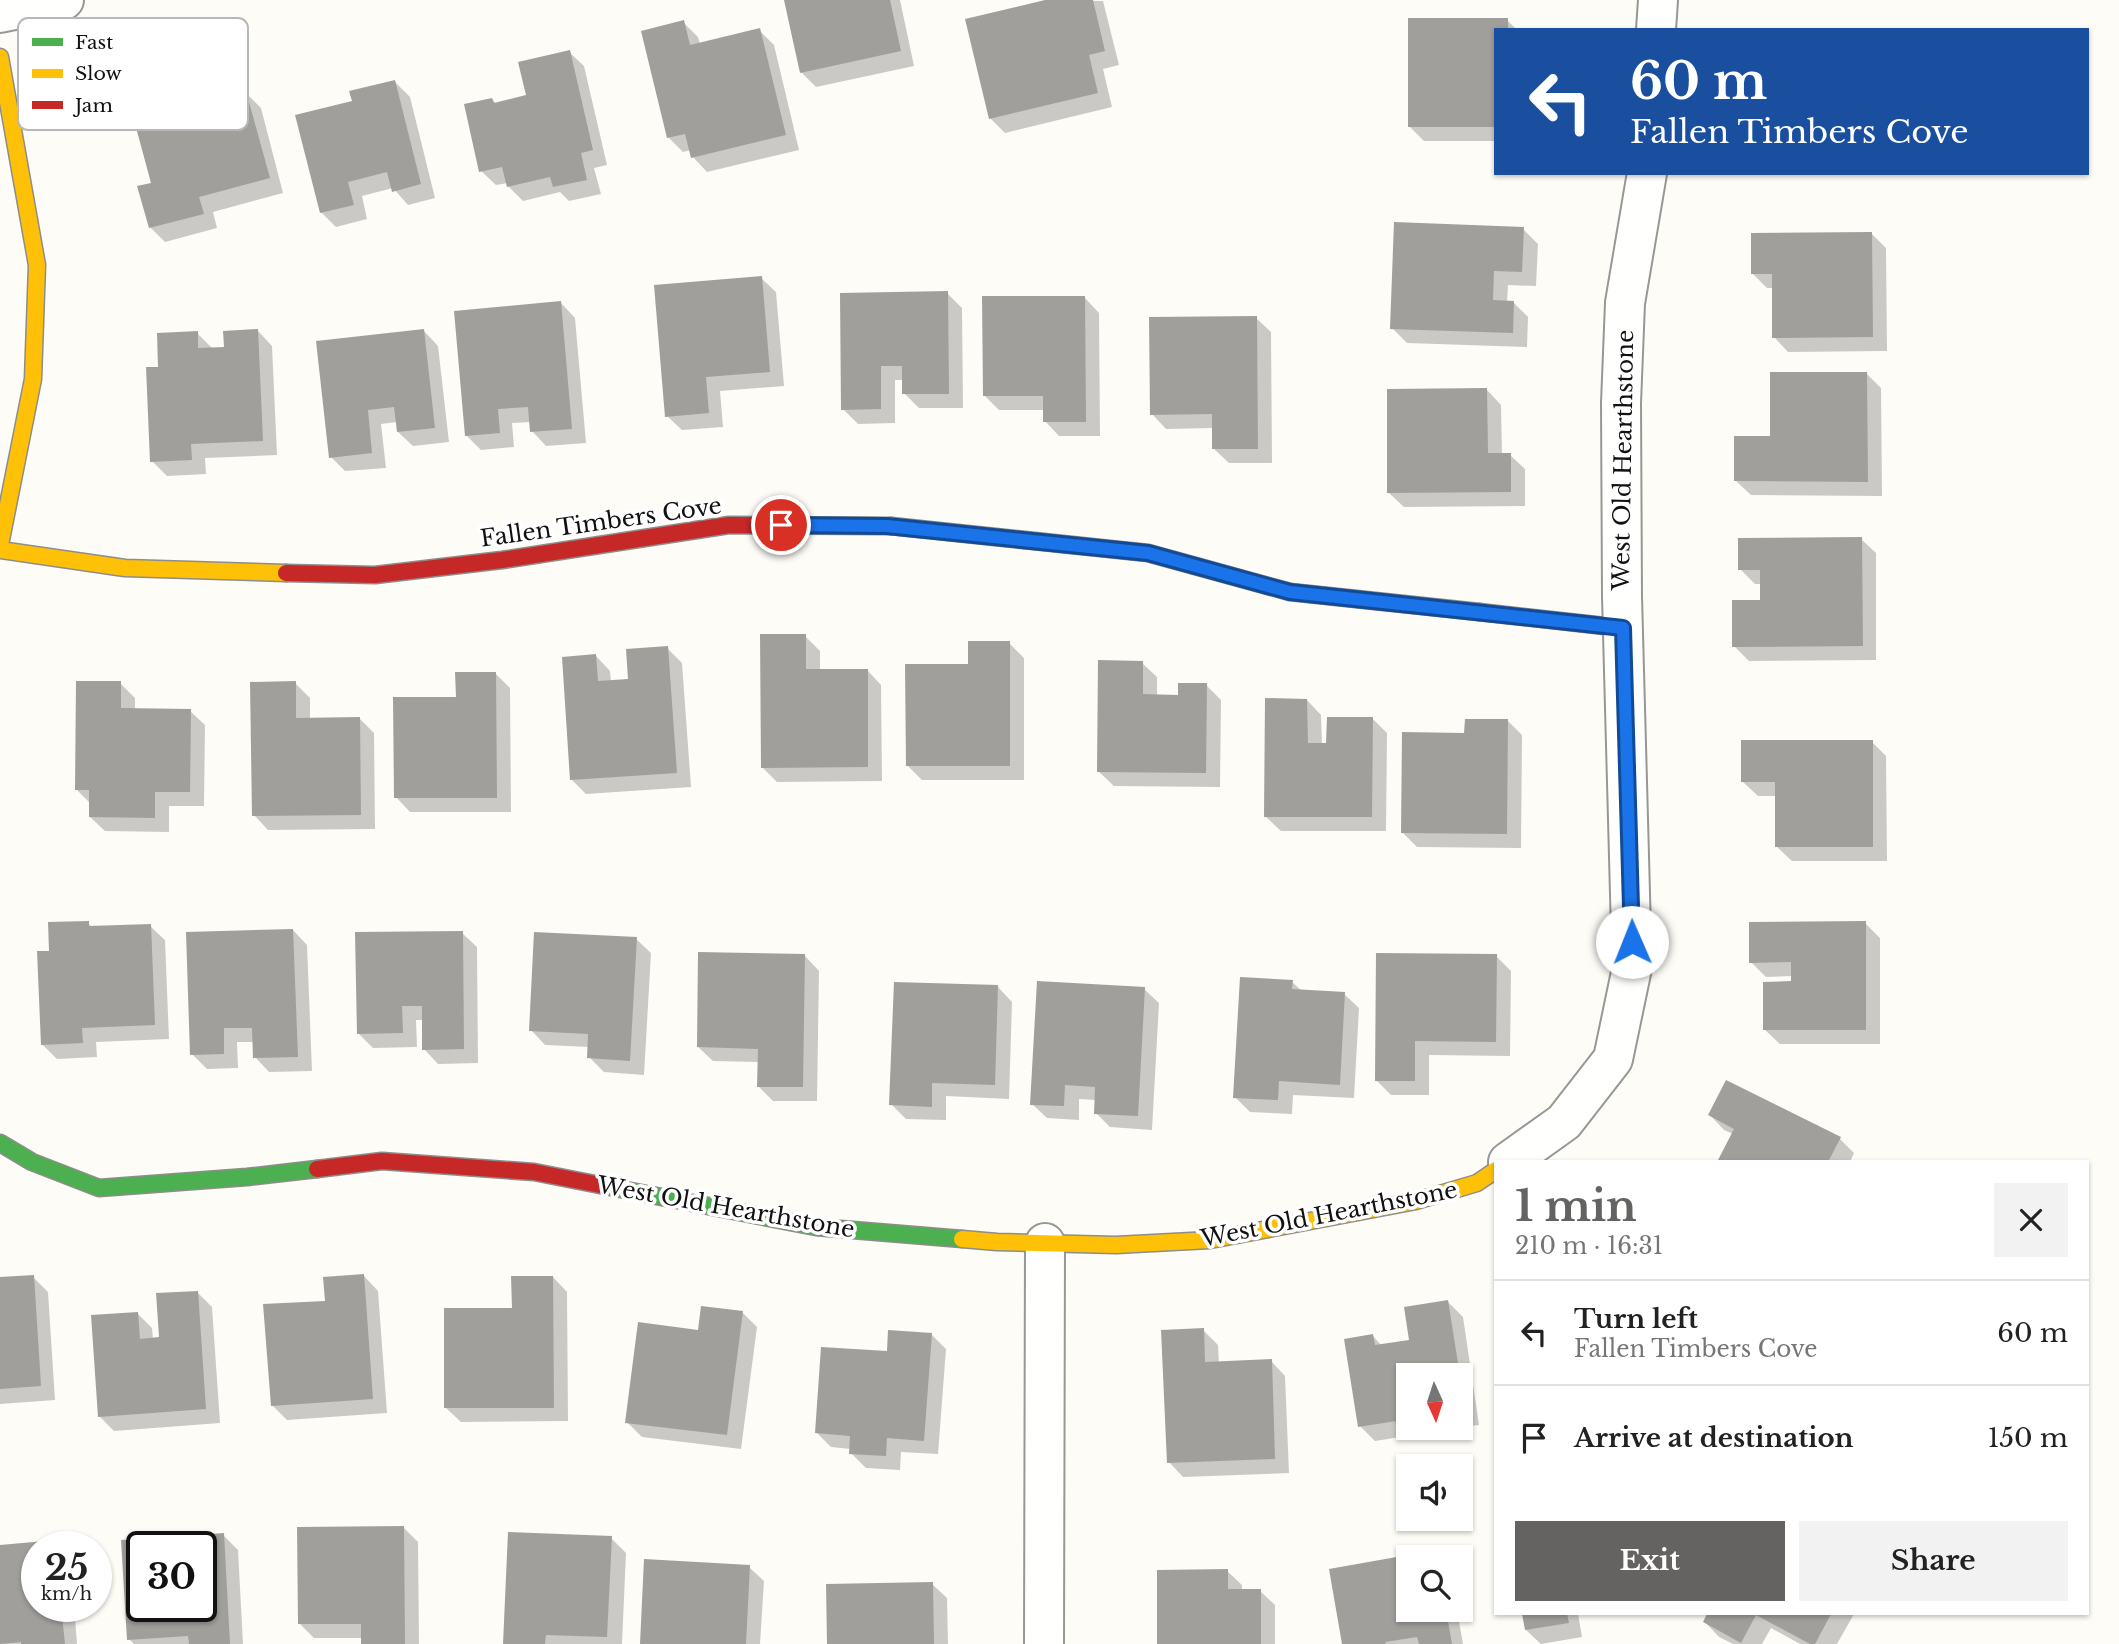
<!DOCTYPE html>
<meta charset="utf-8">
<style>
body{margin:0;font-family:"Libre Baskerville",serif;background:#f2f2f2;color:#222;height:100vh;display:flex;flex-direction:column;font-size:26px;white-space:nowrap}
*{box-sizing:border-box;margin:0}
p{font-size:23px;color:#767676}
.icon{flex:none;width:38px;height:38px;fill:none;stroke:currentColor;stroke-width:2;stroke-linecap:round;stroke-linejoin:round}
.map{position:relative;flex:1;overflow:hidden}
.panel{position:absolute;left:1494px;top:1160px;width:595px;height:455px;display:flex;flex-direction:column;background:#fff;border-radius:0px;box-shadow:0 2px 5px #0004}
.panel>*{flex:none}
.top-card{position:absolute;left:1494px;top:28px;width:595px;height:147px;border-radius:0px;box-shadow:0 2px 5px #0004;background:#1a4fa0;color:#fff;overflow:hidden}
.needle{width:46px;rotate:177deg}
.buttons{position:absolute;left:1396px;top:1363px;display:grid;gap:14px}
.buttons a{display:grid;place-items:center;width:77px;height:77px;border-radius:0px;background:#fff;box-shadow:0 2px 5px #0004;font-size:35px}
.speed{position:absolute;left:21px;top:1531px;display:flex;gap:14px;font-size:35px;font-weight:700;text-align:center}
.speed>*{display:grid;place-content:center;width:91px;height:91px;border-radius:50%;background:#fff;box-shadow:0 2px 5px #0004;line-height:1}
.speed small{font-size:18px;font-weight:400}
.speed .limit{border:4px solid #111;border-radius:10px;background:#fff;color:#111}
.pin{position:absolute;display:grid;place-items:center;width:60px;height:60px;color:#fff;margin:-30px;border:4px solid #fff;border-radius:50%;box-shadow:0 2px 7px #0007}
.me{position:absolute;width:77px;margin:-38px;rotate:359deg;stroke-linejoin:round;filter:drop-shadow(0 0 5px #0008)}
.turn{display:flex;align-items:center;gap:24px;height:147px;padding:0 21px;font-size:32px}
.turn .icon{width:91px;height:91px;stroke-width:2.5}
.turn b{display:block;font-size:49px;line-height:60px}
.round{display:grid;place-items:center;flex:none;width:74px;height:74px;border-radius:0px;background:#f2f2f2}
.headline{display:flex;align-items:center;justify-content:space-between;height:119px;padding:0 21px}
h1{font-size:42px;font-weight:700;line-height:52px;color:#646362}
.cta{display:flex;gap:14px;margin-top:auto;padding:14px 21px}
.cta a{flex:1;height:80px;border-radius:0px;background:#646362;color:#fff;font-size:28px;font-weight:700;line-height:80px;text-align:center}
.cta a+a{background:#f2f2f2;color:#222}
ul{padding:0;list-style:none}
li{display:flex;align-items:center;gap:21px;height:105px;padding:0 21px;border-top:2px solid #e0e0e0}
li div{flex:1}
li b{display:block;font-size:26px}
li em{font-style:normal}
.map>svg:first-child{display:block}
</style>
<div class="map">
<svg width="2119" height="1644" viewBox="0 0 2119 1644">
<rect width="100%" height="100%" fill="#fdfcf7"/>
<path fill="#0003" fill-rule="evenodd" d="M786 0H900L914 66 816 87 801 72Z
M1047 0 1103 1 1119 65 1103 69 1112 107 1005 133 990 118Z
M1409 19 1507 20 1517 30H1496V141H1424L1410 127Z
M683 22 698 37 700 44 759 30 774 45 799 150 707 172 693 157 691 150 683 152 668 137Z
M569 52 584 66 607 165 594 168 601 194 569 201 560 192 523 201 509 187 508 183 496 185 481 171 492 99 496 104 528 96Z
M395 82 410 97 435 198 408 205 393 188 362 196 367 219 336 227 321 212 354 102Z
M214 84 228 98 246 93 261 108 283 193 213 212 217 228 165 242 150 227 153 184 197 105Z
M1523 229 1538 244 1536 286 1508 285 1507 303H1514L1528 317 1527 347 1407 343 1392 328Z
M1872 234 1886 248 1887 351 1788 352 1774 337 1773 288H1767L1752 273Z
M761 278 776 292 784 386 720 391 723 427 682 430 667 416Z
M947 293 962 308 963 408H919L904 393V380H895V423L858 424 843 409 842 294Z
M1085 298 1099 313 1100 436H1059L1045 421V410H999L984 395Z
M561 303 575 318 586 443 546 446 532 431 531 422 512 423 514 447 481 450 466 435Z
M1256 318 1271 332 1272 463H1229L1214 449V428L1166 429 1152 414Z
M258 331 272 346 277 455 205 458 206 474 167 476 152 461 160 369 197 333 212 348H226Z
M424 331 438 346 449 442 413 446 398 432 397 422 381 424 386 468 345 471 331 457Z
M1867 374 1881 388 1882 496 1751 495 1736 481 1772 437Z
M1487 390 1501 405 1502 455H1510L1525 469V506L1404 507 1389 493Z
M1861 539 1876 553V660L1749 661 1734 646 1762 601V584H1755L1740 569Z
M805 636 820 651V671L867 670 881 685 882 781 777 782 762 767Z
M1009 643 1024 658V780H922L907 765 970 666Z
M667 648 682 663 691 787 586 794 572 780 596 656 610 671 611 682 630 680Z
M1142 663 1157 677V696L1180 697 1206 685 1221 700 1220 787 1114 786 1099 772Z
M496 674 510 688 511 812H410L396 797 457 699Z
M120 683 135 698V710L190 711 205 725 204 806H169V832L105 831 90 817V803L77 790Z
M295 683 310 698V719L359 718 374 733 375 829 268 830 254 815Z
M1307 700 1321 715 1322 745H1328L1372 718 1387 733 1386 831H1281L1266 817Z
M1508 721 1522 735 1521 848 1417 847 1402 832 1466 735Z
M1872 742 1886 756 1887 861H1792L1777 847V796H1758L1743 782Z
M88 923 93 928 150 926 165 940 169 1039 96 1042 97 1057 57 1059 42 1044 51 952Z
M1865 923 1880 938V1044H1780L1765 1030 1793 983V976L1766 977 1751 962Z
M293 930 307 945 312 1071 269 1072 255 1057 254 1042H237L238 1068 207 1069 192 1054Z
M462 933 477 947 478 1063 438 1064 424 1049V1020H416L417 1047 373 1048 358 1033Z
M636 939 651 953 644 1075 604 1072 589 1057 590 1047 545 1045 531 1030Z
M805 956 819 971 817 1101H773L758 1086 759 1062 713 1061 698 1047Z
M1496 956 1511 971 1510 1056 1429 1055V1095H1391L1376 1080Z
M1292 982 1302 991 1344 994 1359 1008 1354 1098 1293 1095 1292 1114 1250 1112 1235 1097Z
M998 987 1012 1002 1009 1099 946 1096V1120L906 1119 891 1104Z
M1144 989 1159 1003 1152 1130 1110 1127 1096 1113V1100L1079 1099V1120L1047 1118 1032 1104Z
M1710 1115 1840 1139 1854 1153 1850 1162H1719L1733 1134 1724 1130Z
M364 1276 378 1291 387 1413 287 1420 272 1405 326 1302Z
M33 1277 48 1292 55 1400 0 1404V1279Z
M553 1277 567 1292 568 1421 461 1422 446 1408Z
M197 1292 212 1307 220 1423 114 1431 99 1416 137 1313 152 1328 153 1339H161Z
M1448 1302 1463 1317 1479 1425 1461 1427V1376H1409V1428H1457L1375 1441 1360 1426 1373 1336 1382 1346 1411 1341Z
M742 1312 757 1327 741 1449 642 1437 627 1422Z
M1203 1330 1218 1345 1219 1364 1271 1361 1285 1376 1289 1473 1183 1477 1169 1462Z
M932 1335 946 1349 938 1454 901 1452 900 1470 866 1468 851 1453V1449L831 1447 817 1433 888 1353Z
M404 1528 418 1542 419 1644H363V1638H314L300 1624Z
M223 1535 238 1550 243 1644H134L129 1639 123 1542ZM142 1547H201V1606H142Z
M611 1538 626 1553 622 1644H504Z
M55 1542 60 1547H37V1606H74L77 1644H0V1547Z
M1435 1552 1441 1558H1409V1610H1457L1463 1644H1344L1331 1570Z
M749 1567 764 1581 760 1644H642Z
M1227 1571 1242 1585V1590L1260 1591 1275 1605V1644H1159Z
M932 1584 947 1598 948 1644H829Z
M1523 1614H1578L1582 1637 1541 1644 1526 1630Z
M1709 1614H1854L1837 1644H1800L1771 1628 1762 1644H1733L1719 1637 1705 1622Z"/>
<path fill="#a19f9c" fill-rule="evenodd" d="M784 0H890L901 51 800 73Z
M1045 0H1093L1105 51 1089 55 1098 93 989 119 965 19Z
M1408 18H1508V30H1496V127H1408Z
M684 20 690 45 760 28 786 135 691 158 685 134 667 138 641 31Z
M570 50 593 150 581 153 587 180 553 187 550 177 507 187 502 167 479 172 464 104 492 98 494 103 526 95 518 62Z
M395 80 421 184 392 192 387 172 348 182 354 205 320 213 295 115 352 101 349 91Z
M215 82 219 98 246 91 270 178 199 197 204 214 149 228 137 186 151 183 134 120 195 104 190 89Z
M1394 222 1524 227 1522 272 1494 271 1493 300 1514 301 1513 333 1390 329Z
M1872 232 1873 337 1772 338V274H1751V233Z
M762 276 770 372 706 377 709 413 665 417 654 285Z
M948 291 949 394H902V366H881V409L841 410 840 293Z
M982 296H1085L1086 422H1043V396H983Z
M561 301 572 429 530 432 528 407 498 409 500 433 465 436 454 311Z
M1257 316 1258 449H1212V414L1150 415 1149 317Z
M258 329 263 441 191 444 192 460 150 462 146 367H158L157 333 198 331V348L224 347 223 331Z
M424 329 435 428 397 432 394 407 368 410 372 453 329 458 316 341Z
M1770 372H1867L1868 482 1734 481V436H1770Z
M1487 388 1488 453H1511V492L1387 493V389Z
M1862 537 1863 646 1732 647V600H1760V570H1738V538Z
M760 634H806V669H868V767L761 768Z
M968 641H1010V766H906L905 664H968Z
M668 646 677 773 570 780 562 657 596 654 598 681 628 679 626 649Z
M1098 660 1143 661V694L1178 695V683H1207L1206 773 1097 772Z
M455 672H496L497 798H394L393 697H456Z
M76 681H121V708L191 709 190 792H155V818L89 817V790H75Z
M296 681V718L360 717 361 815 252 816 250 682Z
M1265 698 1307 699 1308 743H1326L1327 717H1373L1372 817H1264Z
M1465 719H1508L1507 834 1401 833 1402 732 1464 733Z
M1741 740H1873V847H1775V782H1741Z
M89 921V926L151 924 155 1025 82 1028 83 1043 41 1045 37 951H49L48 922Z
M1866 921V1030H1763V982L1791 981V962L1749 963V922Z
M293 929 298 1057 253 1058 252 1028H224V1054L190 1055 186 932Z
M463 931 464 1049 422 1050V1006H402L403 1033 357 1034 355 932Z
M534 932 637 937 630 1061 587 1058 588 1034 529 1031Z
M698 952 805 954 803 1087H757L758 1049 697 1047Z
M1376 953 1497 954 1496 1042 1415 1041V1081H1375Z
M1240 977 1293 980 1292 989 1345 992 1340 1085 1279 1081 1278 1100 1233 1098Z
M1037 981 1145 987 1138 1116 1094 1114 1095 1087 1065 1085 1064 1106 1030 1105Z
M894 982 998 985 995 1085 932 1083V1107L889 1105Z
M1726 1080 1841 1137 1828 1162H1717L1734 1129 1708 1115Z
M364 1274 373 1399 271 1406 263 1304 325 1301 323 1277Z
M34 1275 41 1386 0 1389V1277Z
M511 1276H553L554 1408H444V1308H512Z
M198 1291 206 1409 98 1417 91 1315 138 1312 140 1339 159 1337 156 1293Z
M1448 1300 1460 1376H1409V1419L1358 1427 1344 1339 1373 1334 1375 1345 1409 1340 1404 1307Z
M701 1306 743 1311 727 1435 625 1423 638 1322 698 1330Z
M1204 1328 1205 1362 1272 1359 1275 1459 1167 1463 1161 1330Z
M888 1330 932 1333 924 1441 887 1438 886 1456 849 1454 850 1436 815 1433 821 1347 887 1351Z
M1461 1393H1463L1465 1410 1461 1411Z
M404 1526 405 1644H361V1624H298L297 1527Z
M508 1532 612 1536 607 1637 546 1635 545 1644H503Z
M224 1533 230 1644H189L188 1636 127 1640 121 1540ZM142 1547H201V1606H142Z
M56 1540V1547H37V1606H61L65 1644H21V1642L0 1644V1545Z
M1436 1550 1437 1558H1409V1610H1446L1452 1644H1419L1417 1637 1385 1642 1386 1644H1342L1329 1569Z
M644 1559 750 1565 746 1644H640Z
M1228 1569V1589H1261V1644H1157V1570Z
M933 1582 934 1644H827L826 1584Z
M1522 1614H1567L1569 1623 1525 1630Z
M1707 1614H1831L1815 1644H1810L1756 1615 1741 1643 1703 1622Z"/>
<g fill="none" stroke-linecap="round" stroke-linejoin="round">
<defs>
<path id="street" d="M0 13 64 0
M1656 30 1658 0
M1508 1162 1564 1122 1613 1059 1632 968 1622 596 1621 403 1625 303 1647 173
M1044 1644 1045 1243"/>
<path id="fast" d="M891 526 1148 553 1290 592 1479 612
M0 1143 32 1162 99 1188 247 1177 317 1169
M605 1186 816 1227 962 1239"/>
<path id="slow" d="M0 57 37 265 33 379 0 545
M0 550 125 568 286 573
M1479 612 1623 628
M962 1239 997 1242 1116 1245 1210 1240 1416 1201 1477 1183 1496 1170"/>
<path id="jam" d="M286 573 375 575 502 560 729 525 891 526
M317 1169 382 1161 534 1172 605 1186"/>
</defs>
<use href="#street" stroke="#979795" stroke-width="42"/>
<use href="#fast" stroke="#8e8d8b" stroke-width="19"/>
<use href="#slow" stroke="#8e8d8b" stroke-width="19"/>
<use href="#jam" stroke="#8e8d8b" stroke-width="19"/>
<use href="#street" stroke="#fffffe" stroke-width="38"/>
<use href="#fast" stroke="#4caf50" stroke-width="16"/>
<use href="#slow" stroke="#ffc107" stroke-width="16"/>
<use href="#jam" stroke="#c62828" stroke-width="16"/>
</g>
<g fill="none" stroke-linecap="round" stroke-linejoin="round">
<defs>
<path id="route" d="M781 525 887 526 1148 553 1290 592 1623 628 1632 942"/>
</defs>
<use href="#route" stroke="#114b97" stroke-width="18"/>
<use href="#route" stroke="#1a73e8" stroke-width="12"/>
</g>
<g text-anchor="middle" stroke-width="7" stroke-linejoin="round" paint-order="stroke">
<g font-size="23" fill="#111" stroke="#fff">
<text transform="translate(1623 460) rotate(-89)" y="8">West Old Hearthstone</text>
<text transform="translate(601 522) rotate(-8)" y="8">Fallen Timbers Cove</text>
<text transform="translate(726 1207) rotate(10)" y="8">West Old Hearthstone</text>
<text transform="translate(1329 1214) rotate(-11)" y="8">West Old Hearthstone</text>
</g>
</g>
<rect x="18" y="18" width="230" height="112" rx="10" fill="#fff" stroke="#b8b8b8" stroke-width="2"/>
<rect x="32" y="38" width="31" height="8" fill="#4caf50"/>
<rect x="32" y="69" width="31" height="9" fill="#ffc107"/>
<rect x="32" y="101" width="31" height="8" fill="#c62828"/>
<g font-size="19" fill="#111">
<text x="75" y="49">Fast</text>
<text x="75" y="80">Slow</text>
<text x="75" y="112">Jam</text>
</g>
</svg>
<div class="buttons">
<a><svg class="needle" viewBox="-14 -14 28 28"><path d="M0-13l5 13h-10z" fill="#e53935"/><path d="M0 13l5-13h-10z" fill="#767676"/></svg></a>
<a><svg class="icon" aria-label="sound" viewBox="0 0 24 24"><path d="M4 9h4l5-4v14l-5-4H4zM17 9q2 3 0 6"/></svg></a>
<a><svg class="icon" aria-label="search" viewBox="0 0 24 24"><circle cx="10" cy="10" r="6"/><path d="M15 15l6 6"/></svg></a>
</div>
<div class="speed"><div>25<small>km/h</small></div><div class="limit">30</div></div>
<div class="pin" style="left:781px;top:525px;background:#d93025"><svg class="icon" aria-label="arrive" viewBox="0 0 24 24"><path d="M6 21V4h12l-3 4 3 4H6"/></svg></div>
<svg class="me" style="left:1632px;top:942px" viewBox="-20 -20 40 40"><circle r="19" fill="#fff"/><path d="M0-13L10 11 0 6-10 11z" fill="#1a73e8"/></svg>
<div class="top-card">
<div class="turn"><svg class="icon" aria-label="left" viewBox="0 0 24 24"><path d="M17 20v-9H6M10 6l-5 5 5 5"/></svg><div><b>60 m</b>Fallen Timbers Cove</div></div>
</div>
<section class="panel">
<div class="headline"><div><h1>1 min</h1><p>210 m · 16:31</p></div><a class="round"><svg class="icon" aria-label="close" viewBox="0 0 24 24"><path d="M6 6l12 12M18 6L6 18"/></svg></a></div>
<ul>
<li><svg class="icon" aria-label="left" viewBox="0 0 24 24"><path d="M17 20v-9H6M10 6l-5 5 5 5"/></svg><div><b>Turn left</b><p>Fallen Timbers Cove</p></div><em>60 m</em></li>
<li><svg class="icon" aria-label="arrive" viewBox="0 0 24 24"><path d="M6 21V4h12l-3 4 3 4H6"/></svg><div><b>Arrive at destination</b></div><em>150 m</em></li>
</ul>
<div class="cta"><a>Exit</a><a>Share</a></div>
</section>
</div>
